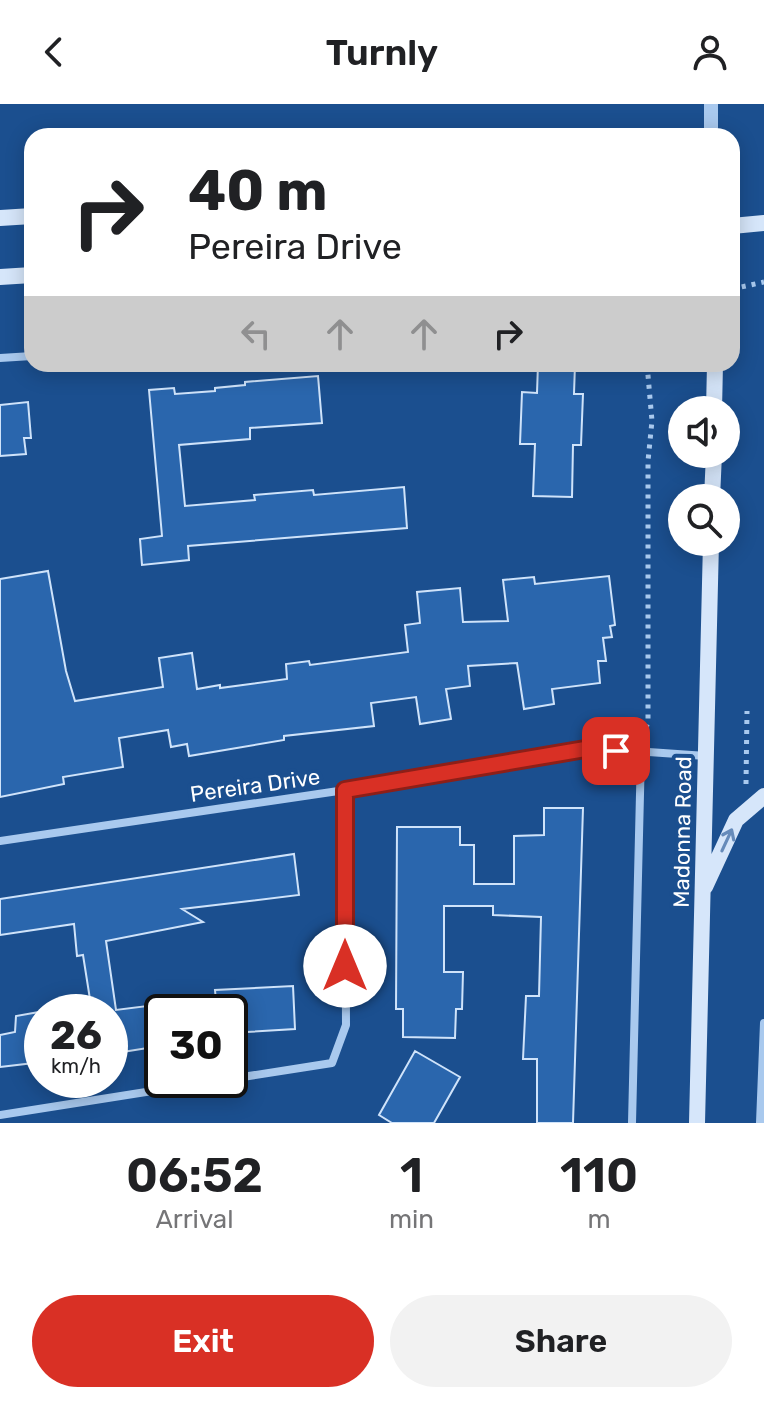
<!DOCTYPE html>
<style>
body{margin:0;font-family:Rubik,sans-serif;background:#f2f2f2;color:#202124;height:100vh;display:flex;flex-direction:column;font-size:30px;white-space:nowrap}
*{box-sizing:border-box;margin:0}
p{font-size:26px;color:#757577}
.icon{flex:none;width:44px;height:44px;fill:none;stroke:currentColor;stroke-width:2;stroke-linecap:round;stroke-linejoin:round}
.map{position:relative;height:1019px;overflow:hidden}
.details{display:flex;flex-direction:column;background:#fff;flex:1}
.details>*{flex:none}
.top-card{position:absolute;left:24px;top:24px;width:716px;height:244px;border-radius:24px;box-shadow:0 4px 20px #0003;background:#fff;color:#202124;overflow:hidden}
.buttons{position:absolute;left:668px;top:292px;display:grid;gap:16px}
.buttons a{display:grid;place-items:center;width:72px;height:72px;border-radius:50%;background:#fff;box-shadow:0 4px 20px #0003;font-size:40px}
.speed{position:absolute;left:24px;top:890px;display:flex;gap:16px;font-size:40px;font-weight:700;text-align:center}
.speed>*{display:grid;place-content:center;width:104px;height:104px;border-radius:50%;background:#fff;box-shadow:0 4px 20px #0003;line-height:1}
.speed small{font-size:20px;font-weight:400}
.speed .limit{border:4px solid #111;border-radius:12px;background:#fff;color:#111}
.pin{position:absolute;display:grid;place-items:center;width:68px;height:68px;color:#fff;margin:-34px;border-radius:16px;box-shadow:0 4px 12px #0006}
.me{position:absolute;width:88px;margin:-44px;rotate:0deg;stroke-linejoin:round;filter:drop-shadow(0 0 6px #0008)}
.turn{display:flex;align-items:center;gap:28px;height:168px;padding:0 32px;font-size:36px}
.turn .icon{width:104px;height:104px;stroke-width:2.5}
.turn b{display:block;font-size:56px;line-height:68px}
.lanes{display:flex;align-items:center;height:76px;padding:0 32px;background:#0003;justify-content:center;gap:40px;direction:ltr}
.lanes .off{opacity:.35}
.eta{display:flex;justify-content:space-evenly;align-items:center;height:136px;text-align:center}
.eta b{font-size:48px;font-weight:600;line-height:56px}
.action{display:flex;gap:16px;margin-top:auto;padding:16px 32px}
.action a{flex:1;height:92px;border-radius:48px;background:#d93025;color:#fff;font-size:32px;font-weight:600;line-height:92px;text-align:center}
.action a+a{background:#f2f2f2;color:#202124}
header{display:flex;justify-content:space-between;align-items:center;height:104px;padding:0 32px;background:#fff;font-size:36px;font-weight:600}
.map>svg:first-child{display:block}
</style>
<header><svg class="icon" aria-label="back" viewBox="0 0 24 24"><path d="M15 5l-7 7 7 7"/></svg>Turnly<svg class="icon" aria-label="person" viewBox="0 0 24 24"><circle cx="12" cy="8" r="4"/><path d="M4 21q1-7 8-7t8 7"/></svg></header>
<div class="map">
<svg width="764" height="1019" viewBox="0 0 764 1019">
<rect width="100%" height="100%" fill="#1b4f8f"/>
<path fill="#2a66ad" stroke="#cfe3fa" stroke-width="2" d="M538 260H575L574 290H583L581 341H573L572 393 533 392 535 340H520L522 288 537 289Z
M318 272 322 319 250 324V335L179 341 185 402 255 396 254 391 313 386 314 391 404 383 407 424 188 442 189 456 142 461 140 435 162 432 149 286 174 284 175 290 215 287V284L245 281V278Z
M28 298 31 334H24L26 350 0 352V301Z
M48 467 66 567 75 597 163 583 159 554 192 549 197 585 220 581V584L287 575 286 560 309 557 310 561 408 548 405 521 420 519 417 488 460 484 463 518 508 517 503 476 534 473 535 480 609 472 615 521 610 522 612 533 603 534 606 557H598L600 579 552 585 554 600 524 605 517 559 468 562 470 582 446 585 451 615 420 620 416 593 371 599 374 622 284 632V636L189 652 187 640 171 643 168 626 119 634 123 663 63 673 64 680 0 693V475Z
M544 704H583L573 1019H537V955H523L526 892H539L541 813 493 811V802H444V868H463L462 905H456L455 934 403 933V905H396L397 723H460V741H474V780H514V732L544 731Z
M294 750 299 791 182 805 203 818 106 837 116 906 147 902 154 943 110 950V908H92L83 851 77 852 74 820 0 831V795Z
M293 882 295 925 230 929V908H217L215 886Z
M39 908 42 958 0 963V931L15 928 16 912Z
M415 947 460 973 434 1019H392L379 1011Z"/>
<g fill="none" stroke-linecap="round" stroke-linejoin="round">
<path stroke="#a9c9ee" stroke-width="5" stroke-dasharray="4 6" stroke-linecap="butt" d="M732 185 764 178
M644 634 648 616V357L652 317 647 260
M746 680 747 607"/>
<path stroke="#a9c9ee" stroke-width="8" d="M0 254 32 252
M0 737 345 686 591 644 706 652
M230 975 332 959 346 921 345 686
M0 1011 222 976
M632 1019 641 649
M760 1019 764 919"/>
<path stroke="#a9c9ee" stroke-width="14" d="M711 32V0"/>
<path stroke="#d6e6fa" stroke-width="16" d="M0 114 32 112
M732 122 764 119
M0 173 32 171
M714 306 715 260
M712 394 714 350
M705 783 736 716 764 692
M697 1019 711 438"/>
</g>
<defs><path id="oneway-shaft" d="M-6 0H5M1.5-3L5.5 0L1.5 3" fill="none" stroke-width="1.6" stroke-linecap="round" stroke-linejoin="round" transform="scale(2)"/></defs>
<use stroke="#668bba" href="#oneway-shaft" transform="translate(727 736) rotate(-65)"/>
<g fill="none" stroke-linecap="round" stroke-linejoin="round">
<defs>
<path id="route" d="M345 862V686L591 644 616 647"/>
</defs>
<use href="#route" stroke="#8d1f18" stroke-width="20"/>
<use href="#route" stroke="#d93025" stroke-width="14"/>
</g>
<g text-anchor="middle" stroke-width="8" stroke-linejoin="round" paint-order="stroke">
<g font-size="22" fill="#fff" stroke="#1b4f8f">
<text transform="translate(255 681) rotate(-8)" y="8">Pereira Drive</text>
<text transform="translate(682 728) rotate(-89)" y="8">Madonna Road</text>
</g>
</g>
</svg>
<div class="buttons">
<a><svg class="icon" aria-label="sound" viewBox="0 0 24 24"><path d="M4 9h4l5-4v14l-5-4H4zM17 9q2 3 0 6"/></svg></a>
<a><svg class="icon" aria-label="search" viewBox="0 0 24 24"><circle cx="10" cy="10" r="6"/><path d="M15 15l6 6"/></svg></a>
</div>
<div class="speed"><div>26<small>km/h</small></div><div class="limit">30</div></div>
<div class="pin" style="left:616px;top:647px;background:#d93025"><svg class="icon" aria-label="arrive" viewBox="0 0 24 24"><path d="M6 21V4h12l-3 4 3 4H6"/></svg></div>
<svg class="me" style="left:345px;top:862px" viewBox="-20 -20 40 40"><circle r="19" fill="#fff"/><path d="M0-13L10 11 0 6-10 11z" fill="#d93025"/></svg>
<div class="top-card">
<div class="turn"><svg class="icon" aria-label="right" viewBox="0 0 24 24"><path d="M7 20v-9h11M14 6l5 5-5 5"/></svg><div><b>40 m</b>Pereira Drive</div></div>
<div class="lanes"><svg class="icon off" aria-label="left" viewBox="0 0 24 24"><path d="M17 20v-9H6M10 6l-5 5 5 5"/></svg><svg class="icon off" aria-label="ahead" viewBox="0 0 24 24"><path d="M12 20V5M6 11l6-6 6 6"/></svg><svg class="icon off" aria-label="ahead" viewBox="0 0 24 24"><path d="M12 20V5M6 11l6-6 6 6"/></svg><svg class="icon" aria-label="right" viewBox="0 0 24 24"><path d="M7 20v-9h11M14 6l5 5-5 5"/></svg></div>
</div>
</div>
<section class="details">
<div class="eta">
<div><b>06:52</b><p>Arrival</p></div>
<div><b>1</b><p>min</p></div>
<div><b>110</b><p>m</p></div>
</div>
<div class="action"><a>Exit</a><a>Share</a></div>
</section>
